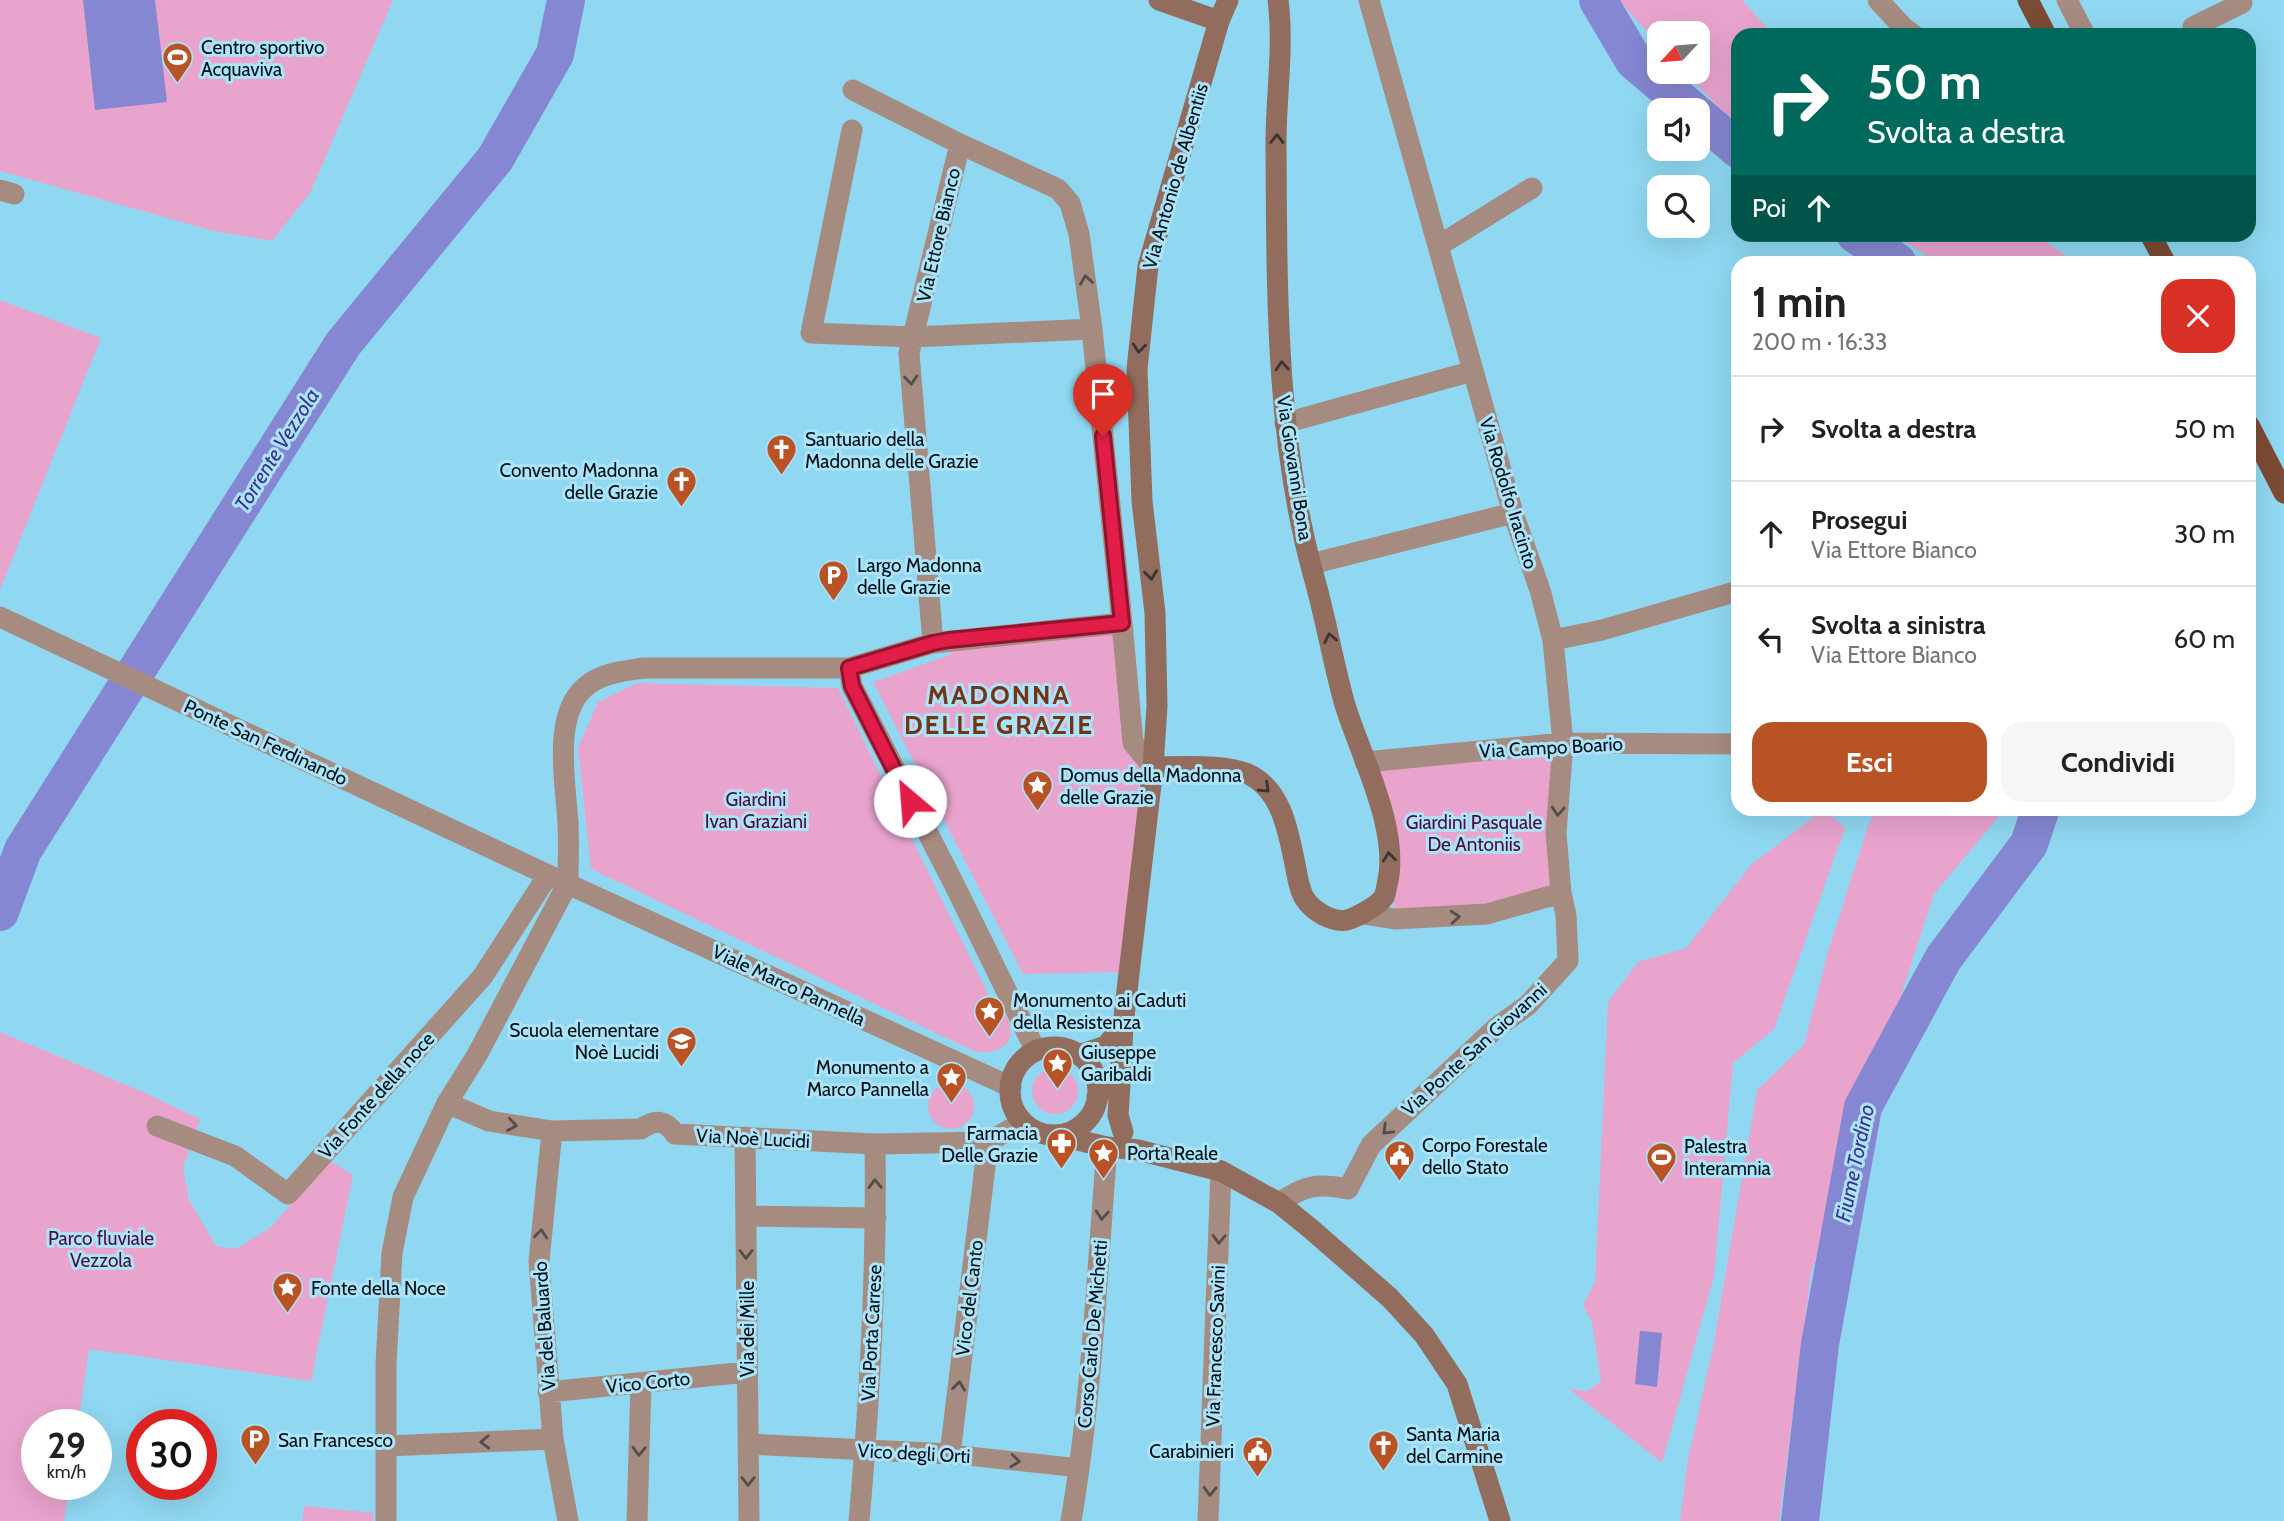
<!DOCTYPE html>
<html lang="it">
<meta charset="utf-8">
<style>
body{margin:0;font-family:Cabin,sans-serif;background:#f6f6f6;color:#222;height:100vh;display:flex;flex-direction:column;font-size:26px;white-space:nowrap}
*{box-sizing:border-box;margin:0}
p{font-size:23px;color:#767676}
.icon{flex:none;width:38px;height:38px;fill:none;stroke:currentColor;stroke-width:2;stroke-linecap:round;stroke-linejoin:round}
.map{position:relative;flex:1;overflow:hidden}
.details{position:absolute;left:1731px;top:256px;width:525px;height:560px;display:flex;flex-direction:column;background:#fff;border-radius:21px;box-shadow:0 7px 28px #0002}
.details>*{flex:none}
.hud{position:absolute;left:1731px;top:28px;width:525px;height:214px;border-radius:21px;box-shadow:0 7px 28px #0002;background:#00695c;color:#fff;overflow:hidden}
.needle{width:46px;rotate:244deg}
.tools{position:absolute;left:1647px;top:21px;display:grid;gap:14px}
.tools a{display:grid;place-items:center;width:63px;height:63px;border-radius:14px;background:#fff;box-shadow:0 7px 28px #0002;font-size:35px}
.speed{position:absolute;left:21px;top:1409px;display:flex;gap:14px;font-size:35px;font-weight:700;text-align:center}
.speed>*{display:grid;place-content:center;width:91px;height:91px;border-radius:50%;background:#fff;box-shadow:0 7px 28px #0002;line-height:1}
.speed small{font-size:18px;font-weight:400}
.speed .limit{border:10px solid #d22;background:#fff;color:#111}
.pin{position:absolute;display:grid;place-items:center;width:60px;height:60px;color:#fff;margin:-72px -30px;border-radius:50% 50% 50% 0;rotate:-45deg;box-shadow:0 0 7px #0007}
.pin .icon{rotate:45deg}
.me{position:absolute;width:77px;margin:-38px;rotate:333deg;stroke-linejoin:round;filter:drop-shadow(0 0 5px #0008)}
.turn{display:flex;align-items:center;gap:24px;height:147px;padding:0 21px;font-size:32px}
.turn .icon{width:91px;height:91px;stroke-width:2.5}
.turn b{display:block;font-size:49px;line-height:60px}
.then{display:flex;align-items:center;height:66px;padding:0 21px;background:#0003;gap:14px;font-size:26px}
.round{display:grid;place-items:center;flex:none;width:74px;height:74px;border-radius:21px;background:#f6f6f6}
.overview{display:flex;align-items:center;justify-content:space-between;height:119px;padding:0 21px}
h1{font-size:42px;font-weight:700;line-height:52px}
.action{display:flex;gap:14px;margin-top:auto;padding:14px 21px}
.action a{flex:1;height:80px;border-radius:21px;background:#b95325;color:#fff;font-size:28px;font-weight:700;line-height:80px;text-align:center}
.action a+a{background:#f6f6f6;color:#222}
ul{padding:0;list-style:none}
li{display:flex;align-items:center;gap:21px;height:105px;padding:0 21px;border-top:2px solid #e0e0e0}
li div{flex:1}
li b{display:block;font-size:26px}
li em{font-style:normal}
.map>svg:first-child{display:block}
</style>
<div class="map">
<svg width="2284" height="1521" viewBox="0 0 2284 1521">
<rect width="100%" height="100%" fill="#90d8f2"/>
<path fill="#e9a4ce" d="M0 0H393L310 193 272 241 214 231 0 171Z
M1618 0H1742L1767 28 1776 35H1738V123L1719 108 1685 72H1698V33H1659V44Z
M1894 235H2038L2074 262H1937Z
M0 300 101 338 0 590Z
M1122 623 1133 743 1153 767 1129 972 1023 974 873 682 950 655 949 640Z
M637 683 838 688 986 990C988 995 990 1001 994 1005 998 1009 1003 1010 1006 1016 1020 1042 1000 1055 976 1052L591 869 578 748 598 702Z
M1563 743 1561 893 1395 919 1388 847 1365 762Z
M1824 809 1845 828 1774 1029 1733 1063 1714 1276 1662 1463 1569 1389 1587 1391 1601 1382 1592 1322 1583 1306 1595 1281 1608 1002 1638 962 1686 948 1751 865Z
M1879 809H2005L1934 894 1811 1273 1779 1521H1680L1687 1464 1713 1347 1757 1090 1804 1045 1827 955 1869 823Z
M0 1032 143 1092 200 1119 183 1168 189 1200 216 1246 236 1249 270 1228 330 1161 353 1175 311 1381 89 1349 78 1424H37V1484H69L64 1521H0Z
M1032 1091a23 23 0 1 1 46 0a23 23 0 1 1-46 0Z
M928 1106a23 23 0 1 1 46 0a23 23 0 1 1-46 0Z
M304 1506 374 1513 373 1521H302Z"/>
<path fill="#8687d3" d="M83 0H155L167 102 95 110Z
M1640 1331 1662 1333 1657 1387 1635 1384Z"/>
<g fill="none" stroke-linecap="round" stroke-linejoin="round">
<path stroke="#8687d3" stroke-width="38" d="M1598 0 1634 61 1692 110
M1698 115 1738 149
M1855 234 1897 262
M0 912 23 850 343 344 495 159 555 54 566 0
M1800 1521 1820 1344 1863 1107 1943 959 2029 844 2041 808"/>
<path stroke="#a68b81" stroke-width="19" d="M950 1454 1080 1468"/>
<path stroke="#a68b81" stroke-width="21" d="M1878 0 1904 28 1914 35
M2067 0 2085 35
M2193 35V27L2242 3
M853 90 960 144
M852 130 811 333 913 337 1092 329
M0 190 14 194
M1438 246 1532 188
M1285 423 1473 371
M1311 564 1513 513
M1122 623 1133 743 1153 767
M1553 640 1602 630 1738 591
M849 668 852 686 953 882 1036 1051
M1365 762 1563 743 1737 744
M568 883C568 864 569 843 568 824 566 785 552 717 584 688 600 673 624 671 644 668H849L933 643 1122 623 1092 329 1079 234 1070 203 1058 189 960 144 909 353 933 643
M1363 914 1395 919 1487 914 1561 893
M447 1103 489 1121 552 1131 641 1129C655 1119 666 1120 675 1134L875 1144 988 1142 1023 1122
M157 1126 235 1156 288 1194 483 976 548 875
M552 1131 539 1261 553 1439 568 1521
M745 1137 749 1521
M1279 1203C1305 1185 1317 1183 1348 1189L1371 1145 1497 1027 1528 1005 1568 961 1566 915 1561 893 1556 833 1563 743 1553 640 1540 590 1513 513 1369 0
M746 1216 876 1218
M548 1392 747 1372
M748 1444 950 1454 988 1142
M387 1446 553 1439
M637 1521 641 1383
M859 1521C870 1396 877 1270 875 1144
M1071 1521C1092 1398 1097 1272 1107 1147
M1208 1521 1221 1171"/>
<path stroke="#a68b81" stroke-width="21" d="M0 617 533 868 1011 1087
M386 1521V1364L392 1253 403 1197 447 1103 477 1055 568 883"/>
<path stroke="#926c5d" stroke-width="21" d="M1159 0 1219 21
M1153 767C1178 767 1231 763 1252 776 1284 794 1289 837 1296 869 1298 879 1299 890 1305 899 1313 911 1332 923 1347 920 1357 917 1378 906 1384 897 1386 893 1386 889 1387 885 1401 831 1361 757 1345 705 1333 663 1326 619 1314 577 1275 438 1277 288 1276 143 1276 96 1284 47 1278 0
M1010 1091a44 44 0 1 1 88 0a44 44 0 1 1-88 0Z
M1079 1055 1106 1046 1123 1025
M1121 1068 1118 1115 1123 1132
M1097 1097 1121 1067 1123 1025 1153 767 1157 706 1155 613 1142 501 1137 369 1148 266 1219 21 1228 0
M1056 1135 1107 1147 1138 1150 1221 1171 1279 1203 1311 1229 1390 1298 1424 1335 1457 1384 1500 1521"/>
<path stroke="#7c4b36" stroke-width="21" d="M2028 0 2044 31
M2150 234 2165 262
M2249 425 2284 493"/>
</g>
<defs><path id="oneway-chevron" d="M-2-3.5L2.5 0L-2 3.5" fill="none" stroke-width="1.6" stroke-linecap="round" stroke-linejoin="round" transform="scale(1.75)"/></defs>
<g stroke="#3a3432">
<use href="#oneway-chevron" transform="translate(1277 139) rotate(-89)"/>
<use href="#oneway-chevron" transform="translate(1139 348) rotate(96)"/>
<use href="#oneway-chevron" transform="translate(1282 366) rotate(-93)"/>
<use href="#oneway-chevron" transform="translate(1151 575) rotate(83)"/>
<use href="#oneway-chevron" transform="translate(1330 638) rotate(-102)"/>
<use href="#oneway-chevron" transform="translate(1265 788) rotate(43)"/>
<use href="#oneway-chevron" transform="translate(1389 857) rotate(-96)"/>
</g>
<g stroke="#534d4c">
<use href="#oneway-chevron" transform="translate(1086 280) rotate(-98)"/>
<use href="#oneway-chevron" transform="translate(911 380) rotate(85)"/>
<use href="#oneway-chevron" transform="translate(1558 811) rotate(94)"/>
<use href="#oneway-chevron" transform="translate(1455 917) rotate(-4)"/>
<use href="#oneway-chevron" transform="translate(512 1125) rotate(9)"/>
<use href="#oneway-chevron" transform="translate(1387 1130) rotate(136)"/>
<use href="#oneway-chevron" transform="translate(875 1184) rotate(-91)"/>
<use href="#oneway-chevron" transform="translate(1102 1215) rotate(95)"/>
<use href="#oneway-chevron" transform="translate(541 1234) rotate(-84)"/>
<use href="#oneway-chevron" transform="translate(1219 1239) rotate(92)"/>
<use href="#oneway-chevron" transform="translate(746 1254) rotate(90)"/>
<use href="#oneway-chevron" transform="translate(959 1386) rotate(-83)"/>
<use href="#oneway-chevron" transform="translate(485 1442) rotate(178)"/>
<use href="#oneway-chevron" transform="translate(639 1451) rotate(92)"/>
<use href="#oneway-chevron" transform="translate(1015 1461) rotate(6)"/>
<use href="#oneway-chevron" transform="translate(748 1481) rotate(90)"/>
<use href="#oneway-chevron" transform="translate(1210 1491) rotate(92)"/>
</g>
<g fill="none" stroke-linecap="round" stroke-linejoin="round">
<defs>
<path id="route" d="M910 801 852 686 849 668 933 643 949 640 1122 623 1103 436"/>
</defs>
<use href="#route" stroke="#92132f" stroke-width="18"/>
<use href="#route" stroke="#e11d48" stroke-width="12"/>
</g>
<defs>
<symbol id="stadium-pin" viewBox="-11 -11 22 30"><path d="M0 17L-7.5 6A9.5 9.5 0 1 1 7.5 6Z" fill="#b95325" stroke="#abe3f8"/><path d="M0-5a6.5 5 0 1 0 0 10a6.5 5 0 1 0 0-10ZM-3.5-1.8h7v3.6h-7Z" fill="#fff"/></symbol>
<symbol id="church-pin" viewBox="-11 -11 22 30"><path d="M0 17L-7.5 6A9.5 9.5 0 1 1 7.5 6Z" fill="#b95325" stroke="#abe3f8"/><path d="M-1.2-6h2.4v3.5h3.3v2.4h-3.3V6h-2.4V-.1h-3.3v-2.4h3.3Z" fill="#fff"/></symbol>
<symbol id="parking-pin" viewBox="-11 -11 22 30"><path d="M0 17L-7.5 6A9.5 9.5 0 1 1 7.5 6Z" fill="#b95325" stroke="#abe3f8"/><path d="M-3.5-5.5H1a3.5 3.5 0 0 1 0 7H-1V5.5H-3.5ZM-1-3.4V-.6H.8a1.4 1.4 0 0 0 0-2.8Z" fill="#fff"/></symbol>
<symbol id="sight-pin" viewBox="-11 -11 22 30"><path d="M0 17L-7.5 6A9.5 9.5 0 1 1 7.5 6Z" fill="#b95325" stroke="#abe3f8"/><path d="M0-6L1.8-2.2L6-1.7L2.9 1.2L3.7 5.4L0 3.3L-3.7 5.4L-2.9 1.2L-6-1.7L-1.8-2.2Z" fill="#fff"/></symbol>
<symbol id="school-pin" viewBox="-11 -11 22 30"><path d="M0 17L-7.5 6A9.5 9.5 0 1 1 7.5 6Z" fill="#b95325" stroke="#abe3f8"/><path d="M0-5L7-2L0 1L-7-2ZM-4 1L0 2.5L4 1V4Q0 6-4 4Z" fill="#fff"/></symbol>
<symbol id="pharmacy-pin" viewBox="-11 -11 22 30"><path d="M0 17L-7.5 6A9.5 9.5 0 1 1 7.5 6Z" fill="#b95325" stroke="#abe3f8"/><path d="M-2-6h4v4h4v4h-4v4h-4v-4h-4v-4h4Z" fill="#fff"/></symbol>
<symbol id="civic-pin" viewBox="-11 -11 22 30"><path d="M0 17L-7.5 6A9.5 9.5 0 1 1 7.5 6Z" fill="#b95325" stroke="#abe3f8"/><path d="M-.6-6.5H3V-4.5H.6V-3L4-1V1h2V6H-6V1h2V-1L-.6-3ZM-1.2 2.5V6h2.4V2.5Z" fill="#fff"/></symbol>
</defs>
<g fill-rule="evenodd">
<use href="#stadium-pin" x="160" y="40" width="35" height="47"/>
<use href="#church-pin" x="764" y="432" width="35" height="47"/>
<use href="#church-pin" x="664" y="464" width="35" height="47"/>
<use href="#parking-pin" x="816" y="558" width="35" height="47"/>
<use href="#sight-pin" x="1020" y="768" width="35" height="47"/>
<use href="#sight-pin" x="972" y="994" width="35" height="47"/>
<use href="#school-pin" x="664" y="1024" width="35" height="47"/>
<use href="#sight-pin" x="1040" y="1046" width="35" height="47"/>
<use href="#sight-pin" x="934" y="1060" width="35" height="47"/>
<use href="#pharmacy-pin" x="1044" y="1126" width="35" height="47"/>
<use href="#sight-pin" x="1086" y="1136" width="35" height="47"/>
<use href="#civic-pin" x="1382" y="1138" width="35" height="47"/>
<use href="#stadium-pin" x="1644" y="1140" width="35" height="47"/>
<use href="#sight-pin" x="270" y="1270" width="35" height="47"/>
<use href="#parking-pin" x="238" y="1422" width="35" height="47"/>
<use href="#church-pin" x="1366" y="1428" width="35" height="47"/>
<use href="#civic-pin" x="1240" y="1434" width="35" height="47"/>
</g>
<g text-anchor="middle" stroke-width="6" stroke-linejoin="round" paint-order="stroke">
<g font-size="19" fill="#000f16" stroke="#abe3f8" text-anchor="start">
<text x="201" y="54">Centro sportivo<tspan x="201" dy="22">Acquaviva</tspan></text>
<text x="805" y="446">Santuario della<tspan x="805" dy="22">Madonna delle Grazie</tspan></text>
<text x="658" y="477" text-anchor="end">Convento Madonna<tspan x="658" dy="22">delle Grazie</tspan></text>
<text x="857" y="572">Largo Madonna<tspan x="857" dy="22">delle Grazie</tspan></text>
<text x="1060" y="782">Domus della Madonna<tspan x="1060" dy="22">delle Grazie</tspan></text>
<text x="1013" y="1007">Monumento ai Caduti<tspan x="1013" dy="22">della Resistenza</tspan></text>
<text x="659" y="1037" text-anchor="end">Scuola elementare<tspan x="659" dy="22">Noè Lucidi</tspan></text>
<text x="1081" y="1059">Giuseppe<tspan x="1081" dy="22">Garibaldi</tspan></text>
<text x="929" y="1074" text-anchor="end">Monumento a<tspan x="929" dy="22">Marco Pannella</tspan></text>
<text x="1038" y="1140" text-anchor="end">Farmacia<tspan x="1038" dy="22">Delle Grazie</tspan></text>
<text x="1422" y="1152">Corpo Forestale<tspan x="1422" dy="22">dello Stato</tspan></text>
<text x="1684" y="1153">Palestra<tspan x="1684" dy="22">Interamnia</tspan></text>
<text x="1127" y="1160">Porta Reale</text>
<text x="311" y="1295">Fonte della Noce</text>
<text x="1406" y="1441">Santa Maria<tspan x="1406" dy="22">del Carmine</tspan></text>
<text x="278" y="1447">San Francesco</text>
<text x="1234" y="1458" text-anchor="end">Carabinieri</text>
</g>
<g font-size="19" fill="#000f16" stroke="#abe3f8">
<text transform="translate(1175 176) rotate(-74)" y="7">Via Antonio de Albentiis</text>
<text transform="translate(938 235) rotate(-77)" y="7">Via Ettore Bianco</text>
<text transform="translate(1295 468) rotate(81)" y="7">Via Giovanni Bona</text>
<text transform="translate(1509 493) rotate(73)" y="7">Via Rodolfo Iracinto</text>
<text transform="translate(266 742) rotate(25)" y="7">Ponte San Ferdinando</text>
<text transform="translate(1551 747) rotate(-3)" y="7">Via Campo Boario</text>
<text transform="translate(789 985) rotate(25)" y="7">Viale Marco Pannella</text>
<text transform="translate(1474 1049) rotate(-42)" y="7">Via Ponte San Giovanni</text>
<text transform="translate(376 1095) rotate(-48)" y="7">Via Fonte della noce</text>
<text transform="translate(753 1138) rotate(3)" y="7">Via Noè Lucidi</text>
<text transform="translate(969 1298) rotate(-83)" y="7">Vico del Canto</text>
<text transform="translate(544 1326) rotate(-94)" y="7">Via del Baluardo</text>
<text transform="translate(747 1329) rotate(-90)" y="7">Via dei Mille</text>
<text transform="translate(871 1333) rotate(-87)" y="7">Via Porta Carrese</text>
<text transform="translate(1092 1334) rotate(-85)" y="7">Corso Carlo De Michetti</text>
<text transform="translate(1215 1346) rotate(-88)" y="7">Via Francesco Savini</text>
<text transform="translate(648 1382) rotate(-6)" y="7">Vico Corto</text>
<text transform="translate(914 1453) rotate(3)" y="7">Vico degli Orti</text>
</g>
<g font-size="19" fill="#500b3d" stroke="#abe3f8">
<text x="756" y="806">Giardini<tspan x="756" dy="22">Ivan Graziani</tspan></text>
<text x="1474" y="829">Giardini Pasquale<tspan x="1474" dy="22">De Antoniis</tspan></text>
<text x="101" y="1245">Parco fluviale<tspan x="101" dy="22">Vezzola</tspan></text>
</g>
<g font-size="21" font-style="italic" fill="#3c328b" stroke="#abe3f8">
<text transform="translate(277 450) rotate(-58)" y="7">Torrente Vezzola</text>
<text transform="translate(1855 1163) rotate(-78)" y="7">Fiume Tordino</text>
</g>
<g font-size="26" font-weight="bold" letter-spacing="2" fill="#753418" stroke="#abe3f8">
<text x="999" y="704">MADONNA<tspan x="999" dy="30">DELLE GRAZIE</tspan></text>
</g>
</g>
</svg>
<div class="tools">
<a><svg class="needle" viewBox="-14 -14 28 28"><path d="M0-13l5 13h-10z" fill="#e53935"/><path d="M0 13l5-13h-10z" fill="#767676"/></svg></a>
<a><svg class="icon" aria-label="sound" viewBox="0 0 24 24"><path d="M4 9h4l5-4v14l-5-4H4zM17 9q2 3 0 6"/></svg></a>
<a><svg class="icon" aria-label="search" viewBox="0 0 24 24"><circle cx="10" cy="10" r="6"/><path d="M15 15l6 6"/></svg></a>
</div>
<div class="speed"><div>29<small>km/h</small></div><div class="limit">30</div></div>
<div class="pin" style="left:1103px;top:436px;background:#d93025"><svg class="icon" aria-label="arrive" viewBox="0 0 24 24"><path d="M6 21V4h12l-3 4 3 4H6"/></svg></div>
<svg class="me" style="left:910px;top:801px" viewBox="-20 -20 40 40"><circle r="19" fill="#fff"/><path d="M0-13L10 11 0 6-10 11z" fill="#e11d48"/></svg>
<div class="hud">
<div class="turn"><svg class="icon" aria-label="right" viewBox="0 0 24 24"><path d="M7 20v-9h11M14 6l5 5-5 5"/></svg><div><b>50 m</b>Svolta a destra</div></div>
<div class="then">Poi<svg class="icon" aria-label="ahead" viewBox="0 0 24 24"><path d="M12 20V5M6 11l6-6 6 6"/></svg></div>
</div>
<section class="details">
<div class="overview"><div><h1>1 min</h1><p>200 m · 16:33</p></div><a class="round" style="background:#d93025;color:#fff"><svg class="icon" aria-label="close" viewBox="0 0 24 24"><path d="M6 6l12 12M18 6L6 18"/></svg></a></div>
<ul>
<li><svg class="icon" aria-label="right" viewBox="0 0 24 24"><path d="M7 20v-9h11M14 6l5 5-5 5"/></svg><div><b>Svolta a destra</b></div><em>50 m</em></li>
<li><svg class="icon" aria-label="ahead" viewBox="0 0 24 24"><path d="M12 20V5M6 11l6-6 6 6"/></svg><div><b>Prosegui</b><p>Via Ettore Bianco</p></div><em>30 m</em></li>
<li><svg class="icon" aria-label="left" viewBox="0 0 24 24"><path d="M17 20v-9H6M10 6l-5 5 5 5"/></svg><div><b>Svolta a sinistra</b><p>Via Ettore Bianco</p></div><em>60 m</em></li>
</ul>
<div class="action"><a>Esci</a><a>Condividi</a></div>
</section>
</div>
